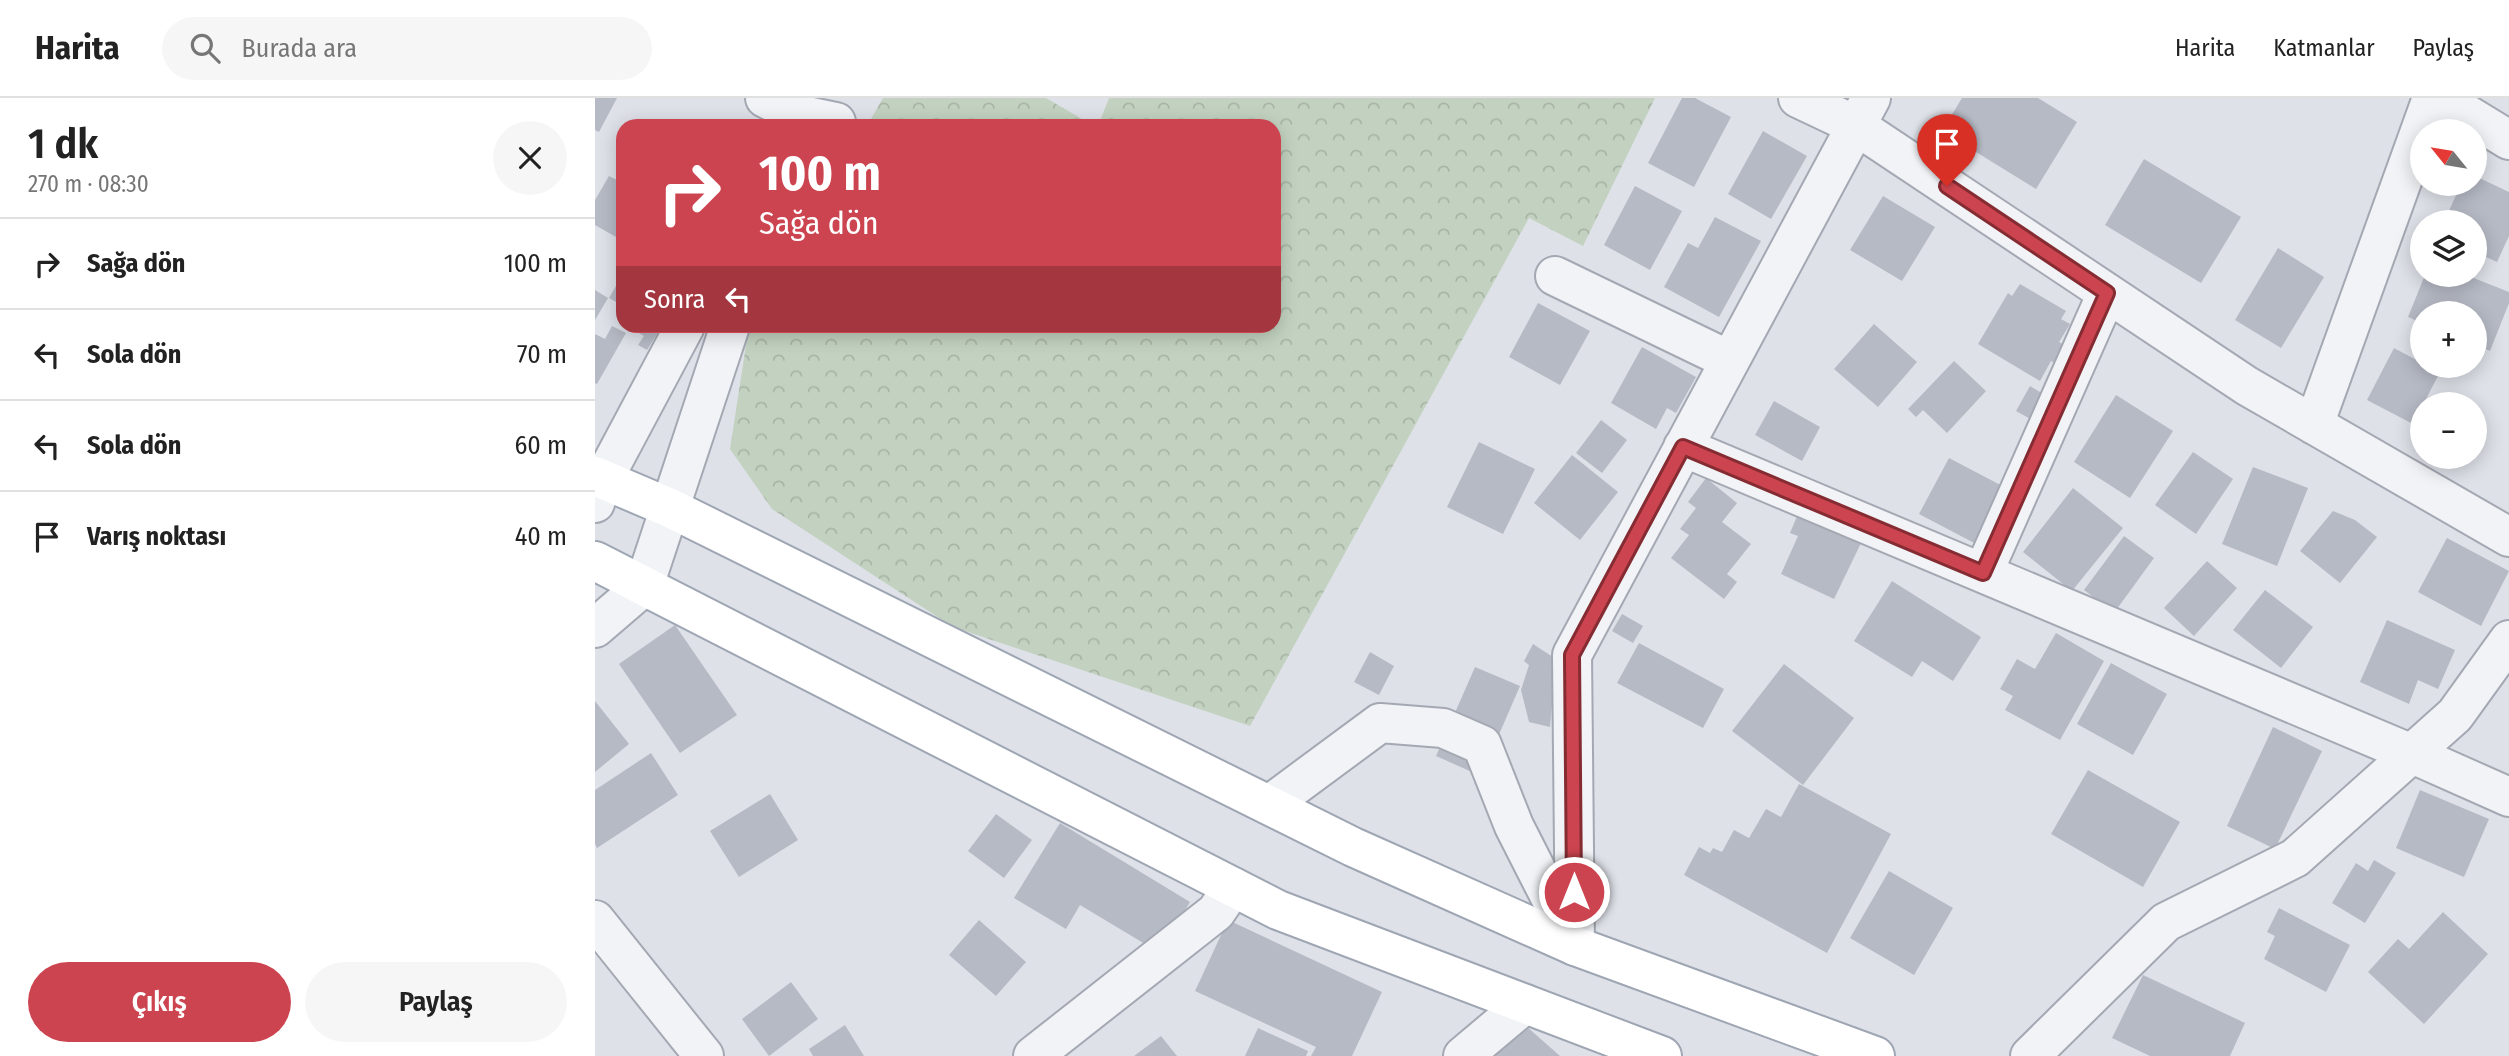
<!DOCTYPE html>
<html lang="tr">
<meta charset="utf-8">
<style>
body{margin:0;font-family:"Fira Sans Condensed",sans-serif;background:#f6f6f6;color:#222;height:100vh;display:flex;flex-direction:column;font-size:26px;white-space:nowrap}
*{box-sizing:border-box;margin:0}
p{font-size:23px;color:#767676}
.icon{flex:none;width:38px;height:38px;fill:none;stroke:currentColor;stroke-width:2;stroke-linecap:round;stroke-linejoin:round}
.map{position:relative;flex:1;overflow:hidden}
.sheet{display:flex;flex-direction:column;background:#fff;width:595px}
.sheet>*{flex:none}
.guide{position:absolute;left:21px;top:21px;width:665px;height:214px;border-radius:21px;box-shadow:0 4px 18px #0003;background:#cc444f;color:#fff;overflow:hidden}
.needle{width:46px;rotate:300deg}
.buttons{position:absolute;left:1815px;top:21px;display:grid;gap:14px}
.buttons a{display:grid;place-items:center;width:77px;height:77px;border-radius:50%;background:#fff;box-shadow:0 4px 18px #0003;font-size:35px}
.pin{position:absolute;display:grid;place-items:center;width:60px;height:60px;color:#fff;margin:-72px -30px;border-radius:50% 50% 50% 0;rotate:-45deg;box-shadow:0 0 7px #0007}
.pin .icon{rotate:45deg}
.me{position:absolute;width:77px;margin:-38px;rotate:0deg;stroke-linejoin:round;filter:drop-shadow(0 0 5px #0008)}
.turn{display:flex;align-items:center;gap:24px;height:147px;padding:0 28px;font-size:32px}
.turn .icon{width:91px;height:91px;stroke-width:2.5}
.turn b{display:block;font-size:49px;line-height:60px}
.then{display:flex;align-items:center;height:66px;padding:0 28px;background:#0003;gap:14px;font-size:26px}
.round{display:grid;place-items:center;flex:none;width:74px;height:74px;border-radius:37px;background:#f6f6f6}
.overview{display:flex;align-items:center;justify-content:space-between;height:119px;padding:0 28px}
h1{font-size:42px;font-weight:600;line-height:52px}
.button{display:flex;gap:14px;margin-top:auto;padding:14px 28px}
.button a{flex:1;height:80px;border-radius:42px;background:#cc444f;color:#fff;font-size:28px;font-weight:600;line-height:80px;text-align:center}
.button a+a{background:#f6f6f6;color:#222}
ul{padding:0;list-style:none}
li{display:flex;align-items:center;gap:21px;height:91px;padding:0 28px;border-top:2px solid #e0e0e0}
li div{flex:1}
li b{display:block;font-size:26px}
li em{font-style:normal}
header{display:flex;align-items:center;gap:42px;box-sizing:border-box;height:98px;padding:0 35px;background:#fff;border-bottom:2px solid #e0e0e0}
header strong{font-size:33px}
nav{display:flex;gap:38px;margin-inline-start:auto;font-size:24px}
.search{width:490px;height:63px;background:#f6f6f6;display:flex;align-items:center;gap:18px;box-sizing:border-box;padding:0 24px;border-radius:38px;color:#767676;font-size:26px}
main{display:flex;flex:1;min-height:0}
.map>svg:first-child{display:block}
</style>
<header>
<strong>Harita</strong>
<div class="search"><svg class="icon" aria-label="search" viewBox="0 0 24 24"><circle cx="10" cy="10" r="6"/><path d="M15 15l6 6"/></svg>Burada ara</div>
<nav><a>Harita</a><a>Katmanlar</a><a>Paylaş</a></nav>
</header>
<main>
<section class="sheet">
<div class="overview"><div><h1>1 dk</h1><p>270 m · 08:30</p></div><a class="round"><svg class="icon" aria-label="close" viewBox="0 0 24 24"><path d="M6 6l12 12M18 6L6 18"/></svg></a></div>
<ul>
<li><svg class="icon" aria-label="right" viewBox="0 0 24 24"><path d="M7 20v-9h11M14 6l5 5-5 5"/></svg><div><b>Sağa dön</b></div><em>100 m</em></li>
<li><svg class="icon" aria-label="left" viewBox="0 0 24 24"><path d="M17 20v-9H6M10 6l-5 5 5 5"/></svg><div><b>Sola dön</b></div><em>70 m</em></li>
<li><svg class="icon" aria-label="left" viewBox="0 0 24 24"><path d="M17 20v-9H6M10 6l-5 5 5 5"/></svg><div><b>Sola dön</b></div><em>60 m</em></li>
<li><svg class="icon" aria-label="arrive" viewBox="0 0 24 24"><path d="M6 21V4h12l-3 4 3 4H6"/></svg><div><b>Varış noktası</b></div><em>40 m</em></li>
</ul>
<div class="button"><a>Çıkış</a><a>Paylaş</a></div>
</section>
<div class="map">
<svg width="1914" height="958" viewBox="0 0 1914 958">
<defs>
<pattern id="forest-crowns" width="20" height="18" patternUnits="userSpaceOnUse" patternTransform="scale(1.75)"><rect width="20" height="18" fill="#c3d2c0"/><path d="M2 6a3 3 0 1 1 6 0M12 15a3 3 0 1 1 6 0" fill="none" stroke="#a8b5a6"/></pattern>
</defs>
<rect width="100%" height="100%" fill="#dee1e8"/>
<path fill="url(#forest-crowns)" d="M288 0H451L499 28H272Z
M514 0H1060L988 148 934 120 655 628 358 529 177 411 135 351 153 234 157 228H679V28H503Z"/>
<path fill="#b6bac5" d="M0 0H22L4 34 0 32Z
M1087 0H1100L1136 19 1099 89 1053 65Z
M1367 0H1443L1482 24 1441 91 1347 33Z
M1168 33 1212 58 1176 121 1133 96Z
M1549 61 1646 119 1606 185 1510 127Z
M14 78 28 85V143L0 127V102Z
M1880 78 1914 94V138L1902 164 1880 154V124H1849L1866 86H1880Z
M1040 88 1087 113 1055 172 1009 147Z
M1288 98 1340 129 1307 183 1255 152Z
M1120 119 1166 143 1124 219 1069 189 1093 145 1103 150Z
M1683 150 1729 179 1686 250 1640 222Z
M1830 177H1871L1914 194V205L1895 253 1880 246V215H1827V225L1813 219Z
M25 181 28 183V208L14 200Z
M1425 186 1471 213 1466 221 1475 226 1464 244 1473 249 1462 267 1456 263 1445 283 1383 246 1413 195 1417 198Z
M0 192 13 200 0 222Z
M943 205 995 233 965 287 914 259Z
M1279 226 1322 264 1283 309 1239 271Z
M17 228 31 235 2 286 0 285V236L10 241Z
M32 228H67L52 252 43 247 49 238Z
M1047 249 1101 279 1081 315 1072 310 1061 331 1016 305Z
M1799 250 1827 265V268H1833L1845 274 1818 326 1772 302Z
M1359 263 1391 293 1352 335 1328 312 1321 319 1313 311Z
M1435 288 1460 303 1446 327 1421 313Z
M1521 297 1578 333 1535 400 1479 364Z
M1179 303 1225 329 1207 363 1160 337Z
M1006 322 1032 342 1007 375 981 355Z
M884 344 940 371 908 436 852 409Z
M1598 354 1638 381 1601 436 1560 407Z
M977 357 1023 394 985 442 939 405Z
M1354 360 1413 391 1383 447 1324 416Z
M1658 369 1713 390 1682 468 1627 446Z
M1111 380 1142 405 1127 424 1156 446 1132 476 1142 484 1129 501 1076 460 1094 437 1085 431 1101 410 1093 404Z
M1478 390 1528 430 1477 493 1428 454Z
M1738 413 1760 422 1782 439 1745 485 1705 453Z
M1203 416 1266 445 1239 501 1186 476 1203 438 1195 435Z
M1529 438 1559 460 1519 515 1489 492Z
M1852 440 1914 473 1886 528 1823 494Z
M1612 463 1642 490 1599 538 1569 510Z
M1297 483 1386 539 1358 583 1327 563 1317 579 1259 543Z
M1670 492 1718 529 1686 570 1638 532Z
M1027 516 1048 528 1038 545 1017 533Z
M1792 522 1860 552 1843 591 1823 582 1814 606 1765 584Z
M80 527 142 617 85 655 24 566Z
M1461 535 1509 563 1465 642 1410 612 1418 598 1405 591 1422 561 1440 571Z
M1044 545 1129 591 1108 630 1022 585Z
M938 546 961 561 955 629 934 624 926 592 934 567 929 563Z
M775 554 799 568 784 597 759 584Z
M1516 565 1572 596 1538 657 1482 626Z
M1189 566 1259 620 1208 687 1137 633Z
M880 569 925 588 886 678 841 658Z
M0 603 34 646 0 674Z
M1678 629 1727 653 1680 751 1632 728Z
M56 655 83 697 2 750 0 746V692Z
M1493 672 1585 724 1548 789 1456 736Z
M1204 686 1296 736 1232 855 1089 777 1104 749 1115 755 1118 750 1127 754 1139 732 1154 740 1171 711 1186 719Z
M1825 692 1894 721 1869 779 1801 750Z
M175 696 203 742 144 779 115 733Z
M401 716 437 742 409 780 373 753Z
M465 725 595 804 565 855 485 807 471 831 419 800Z
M1779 762 1801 775 1770 825 1737 805 1761 765 1773 773Z
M1294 773 1358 810 1319 877 1255 840Z
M1684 810 1755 847 1731 894 1669 861 1680 838 1672 834Z
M1848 814 1893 856 1829 926 1773 874 1803 841 1814 851Z
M384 822 431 864 401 898 354 857Z
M633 822 787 894 757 958H716L721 949 600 893Z
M1548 877 1650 925 1635 958H1555L1517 940Z
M196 884 223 921 174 958 147 921Z
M923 921 965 958H892Z
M250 927 269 958H218L214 951Z
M663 930 713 953 711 958H650Z
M566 938 582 958H539Z"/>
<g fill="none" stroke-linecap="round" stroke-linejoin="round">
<defs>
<path id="minor" d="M170 0 202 16 241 24
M1203 0 1260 27 1652 288 1914 439
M1845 0 1914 42
M960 178 1134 262
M1719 327 1837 0
M1088 349 1815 655 1914 699
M0 405 8 382 90 228
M1388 475 1512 195
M0 530 49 488 135 228
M674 707 785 625 848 630 887 647 919 728 976 840
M0 822 109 958
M980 848 977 557 1276 0
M438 958 621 814 638 789
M868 958 930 906
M1435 958 1571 824 1700 760 1860 617 1914 542"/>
<path id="major" d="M0 378 75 410 758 749 980 848 1280 958
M0 463 683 812 1067 958"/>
</defs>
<use href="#minor" stroke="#a4a8b2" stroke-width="42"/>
<use href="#major" stroke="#9ea5b3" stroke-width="42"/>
<use href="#minor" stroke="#f1f3f6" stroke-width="38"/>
<use href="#major" stroke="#fff" stroke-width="38"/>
</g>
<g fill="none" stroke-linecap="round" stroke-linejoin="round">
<defs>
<path id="route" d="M979 794 977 557 1088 349 1388 475 1512 195 1352 88"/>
</defs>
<use href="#route" stroke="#852c33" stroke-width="18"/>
<use href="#route" stroke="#cc444f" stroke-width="12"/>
</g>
</svg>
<div class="buttons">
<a><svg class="needle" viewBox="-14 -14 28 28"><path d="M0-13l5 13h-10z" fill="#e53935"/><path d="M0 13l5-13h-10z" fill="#767676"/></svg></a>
<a><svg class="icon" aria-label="layers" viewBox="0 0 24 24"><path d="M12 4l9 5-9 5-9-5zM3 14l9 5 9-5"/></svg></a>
<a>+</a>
<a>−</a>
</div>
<div class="pin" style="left:1352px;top:88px;background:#d93025"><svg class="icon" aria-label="arrive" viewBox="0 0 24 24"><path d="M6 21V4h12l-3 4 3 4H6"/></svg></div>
<svg class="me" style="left:979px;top:794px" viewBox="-20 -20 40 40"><circle r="17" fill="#cc444f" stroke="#fff" stroke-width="3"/><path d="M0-11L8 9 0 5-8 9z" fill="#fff"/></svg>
<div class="guide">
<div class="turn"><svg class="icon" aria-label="right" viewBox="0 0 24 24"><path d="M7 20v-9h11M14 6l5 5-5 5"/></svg><div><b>100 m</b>Sağa dön</div></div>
<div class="then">Sonra<svg class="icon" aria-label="left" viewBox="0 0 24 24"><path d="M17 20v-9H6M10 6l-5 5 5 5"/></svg></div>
</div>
</div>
</main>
